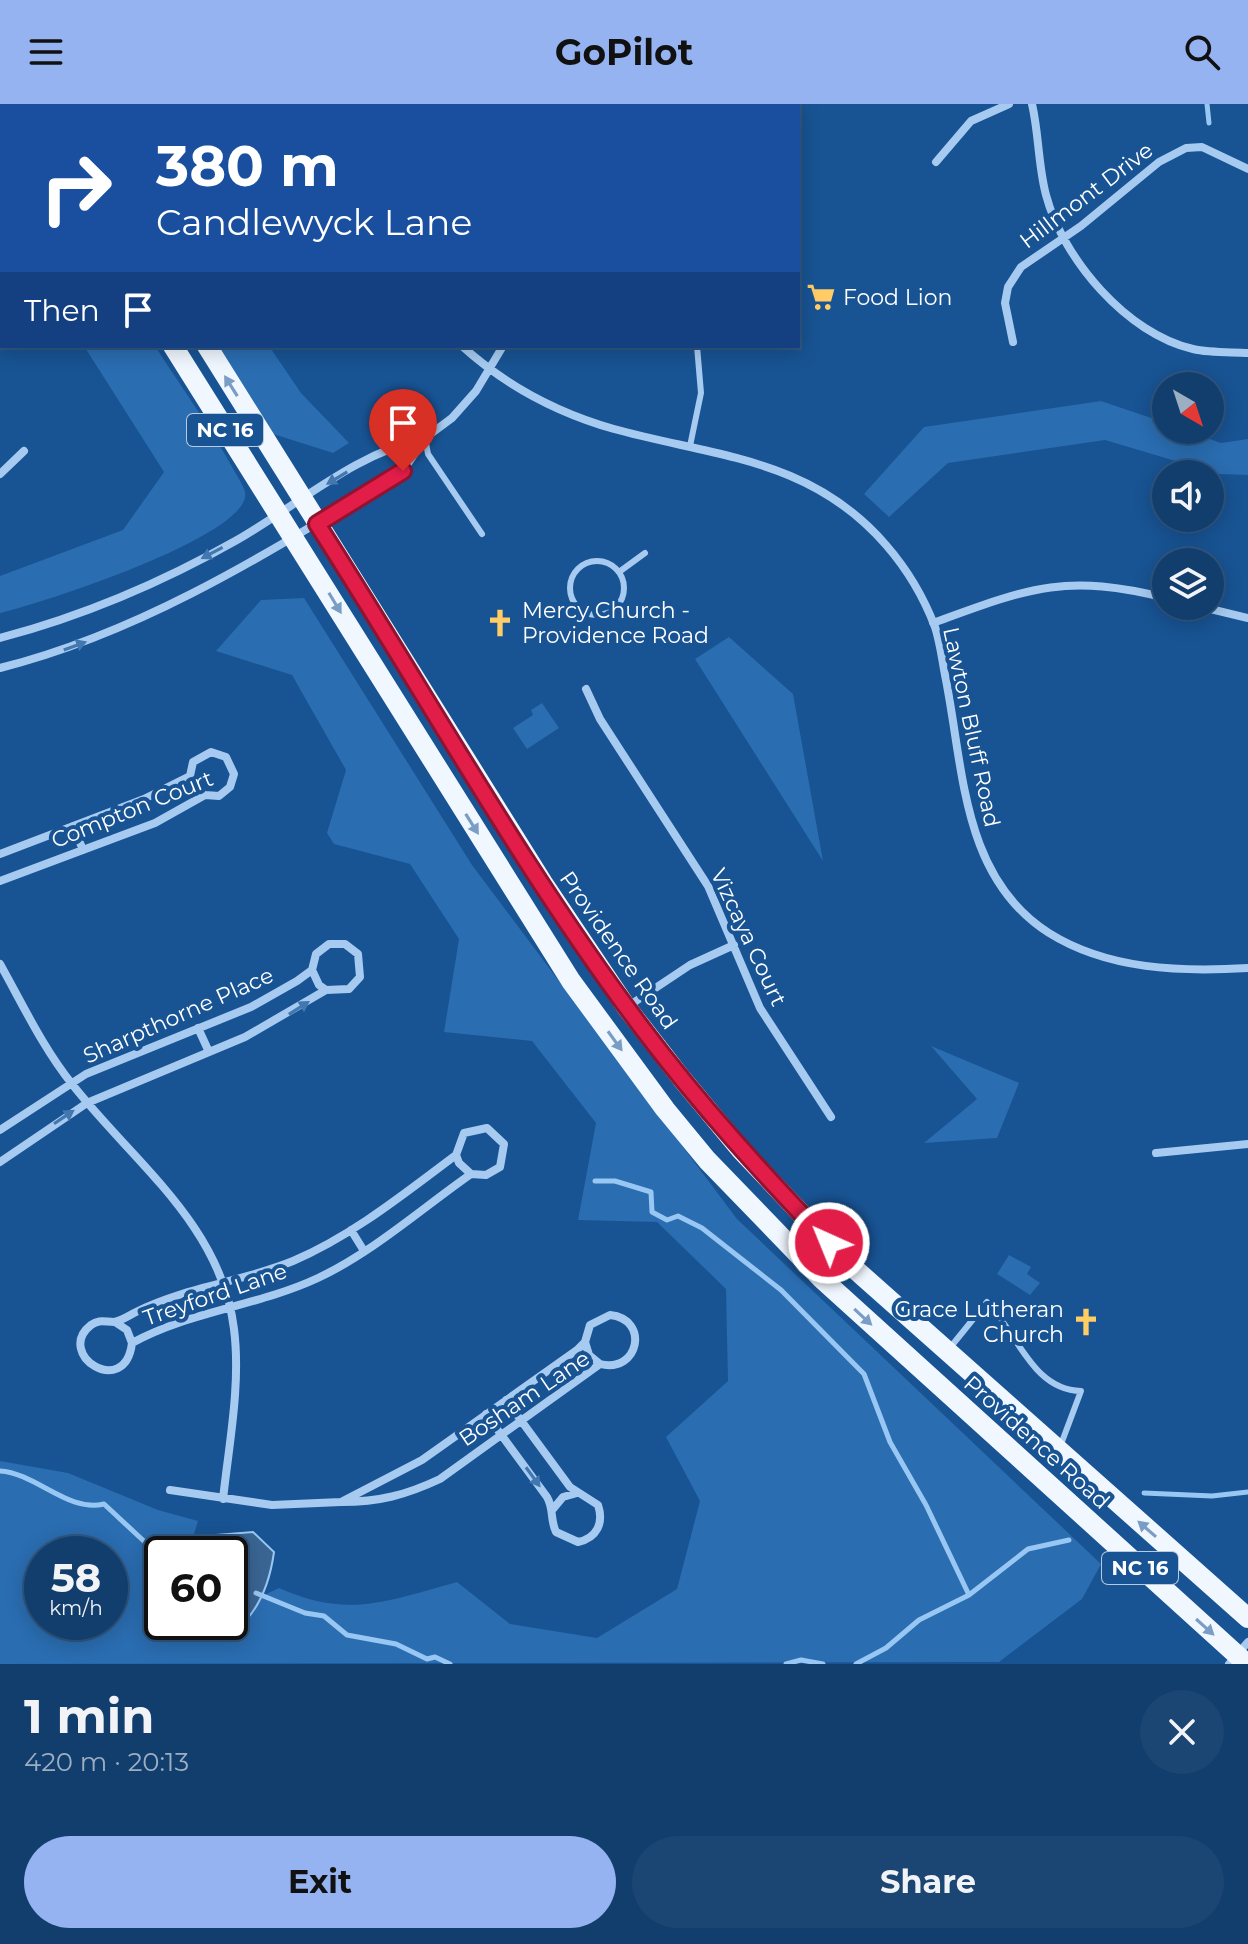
<!DOCTYPE html>
<meta charset="utf-8">
<style>
body{margin:0;font-family:Montserrat,sans-serif;background:#1b4573;color:#f1f3f6;height:100vh;display:flex;flex-direction:column;font-size:30px;white-space:nowrap}
*{box-sizing:border-box;margin:0}
p{font-size:26px;color:#9caec2}
.icon{flex:none;width:44px;height:44px;fill:none;stroke:currentColor;stroke-width:2;stroke-linecap:round;stroke-linejoin:round}
.map{position:relative;height:1560px;overflow:hidden}
.drawer{display:flex;flex-direction:column;background:#123e6e;flex:1}
.drawer>*{flex:none}
.hud{position:absolute;left:0px;top:0px;width:800px;height:244px;box-shadow:0 4px 20px #0003,0 0 0 2px #315781;background:#1a4fa0;color:#fff;overflow:hidden}
.needle{width:52px;rotate:141deg}
.tools{position:absolute;left:1152px;top:268px;display:grid;gap:16px}
.tools a{display:grid;place-items:center;width:72px;height:72px;border-radius:50%;background:#123e6e;box-shadow:0 4px 20px #0003,0 0 0 2px #315781;font-size:40px}
.speed{position:absolute;left:24px;top:1432px;display:flex;gap:16px;font-size:40px;font-weight:700;text-align:center}
.speed>*{display:grid;place-content:center;width:104px;height:104px;border-radius:50%;background:#123e6e;box-shadow:0 4px 20px #0003,0 0 0 2px #315781;line-height:1}
.speed small{font-size:20px;font-weight:400}
.speed .limit{border:4px solid #111;border-radius:12px;background:#fff;color:#111}
.pin{position:absolute;display:grid;place-items:center;width:68px;height:68px;color:#fff;margin:-82px -34px;border-radius:50% 50% 50% 0;rotate:-45deg;box-shadow:0 0 8px #0007}
.pin .icon{rotate:45deg}
.me{position:absolute;width:88px;margin:-44px;rotate:316deg;stroke-linejoin:round;filter:drop-shadow(0 0 6px #0008)}
.turn{display:flex;align-items:center;gap:28px;height:168px;padding:0 24px;font-size:36px}
.turn .icon{width:104px;height:104px;stroke-width:2.5}
.turn b{display:block;font-size:56px;line-height:68px}
.then{display:flex;align-items:center;height:76px;padding:0 24px;background:#0003;gap:16px;font-size:30px}
.round{display:grid;place-items:center;flex:none;width:84px;height:84px;border-radius:42px;background:#1b4573}
.head{display:flex;align-items:center;justify-content:space-between;height:136px;padding:0 24px}
h1{font-size:48px;font-weight:700;line-height:60px}
.cta{display:flex;gap:16px;margin-top:auto;padding:16px 24px}
.cta a{flex:1;height:92px;border-radius:48px;background:#95b2f1;color:#111;font-size:32px;font-weight:700;line-height:92px;text-align:center}
.cta a+a{background:#1b4573;color:#f1f3f6}
header{display:flex;justify-content:space-between;align-items:center;height:104px;padding:0 24px;background:#95b2f1;color:#111;font-size:36px;font-weight:700}
.map>svg:first-child{display:block}
</style>
<header><svg class="icon" aria-label="menu" viewBox="0 0 24 24"><path d="M4 6h16M4 12h16M4 18h16"/></svg>GoPilot<svg class="icon" aria-label="search" viewBox="0 0 24 24"><circle cx="10" cy="10" r="6"/><path d="M15 15l6 6"/></svg></header>
<div class="map">
<svg width="1248" height="1560" viewBox="0 0 1248 1560">
<rect width="100%" height="100%" fill="#185393"/>
<path fill="#2a6db1" fill-rule="evenodd" d="M60 0H214V2Z
M84 242H155C180 281 208 320 231 361 235 369 243 380 245 388 254 431 37 501 0 509V472L123 426 164 368Z
M213 242H269L301 289 349 339 333 349 267 328Z
M1101 297 1166 319V326H1185L1221 339 1248 335V371L1219 370 1105 336 948 359 889 413 864 390 924 323Z
M304 494 472 761 737 1115 1101 1460 1082 1495 999 1558 0 1560V1357L68 1369 158 1406 198 1417 188 1450H162V1518H201L216 1525 249 1515 262 1492 279 1484C349 1515 387 1497 457 1478L510 1520 597 1534 677 1485 700 1397 666 1333 728 1277 726 1185 657 1118 578 1116 596 1019 532 937 444 928 459 835 410 760 334 740 327 729 346 666 292 571 216 547 261 496ZM42 1450H110V1518H42Z
M729 533 793 590 823 757 695 555Z
M542 599 559 624 527 645 513 624 533 611 531 606Z
M931 942 1019 979 997 1034 924 1039 977 995Z
M1009 1151 1031 1163 1027 1170 1040 1179 1030 1191 997 1170Z"/>
<path fill="#3a6593" stroke="#99c7f3" stroke-width="2" d="M253 1428 274 1448C270 1477 259 1507 236 1526L216 1525 201 1518H230V1450H188L189 1445 216 1431Z"/>
<g fill="none" stroke-linecap="round" stroke-linejoin="round">
<path stroke="#99c7f3" stroke-width="5" d="M1207 0 1209 19
M595 1077H615L651 1088 652 1108 667 1116 678 1112 702 1124 781 1186 864 1270 890 1338 926 1401 969 1491
M0 1367C36 1369 68 1409 104 1400L147 1440 169 1450
M1144 1389 1212 1392 1248 1388
M256 1489 305 1509 324 1512 347 1531 396 1540 427 1555 435 1553 450 1560
M786 1560 801 1556 823 1560
M856 1560 886 1544 919 1516 969 1491 1028 1445 1069 1436"/>
<path stroke="#a7cbf0" stroke-width="6" d="M425 334 428 350 482 430
M690 342 701 289 697 242
M570 484a27 27 0 1 1 54 0a27 27 0 1 1-54 0Z
M619 468 645 449
M949 1245 987 1198C1017 1228 1032 1286 1081 1287L1060 1343"/>
<path stroke="#a7cbf0" stroke-width="8" d="M1032 0C1039 30 1038 61 1046 91 1063 155 1127 230 1193 245 1210 249 1230 248 1248 249
M350 2V0
M611 2 612 0
M789 2 792 0
M936 58 971 17 1009 0
M1013 238 1005 199 1008 183 1021 163 1081 122 1159 58 1186 44 1202 43 1248 65
M462 242C505 281 558 309 614 325 716 353 811 354 886 441 906 464 924 494 935 523 940 538 942 555 945 571 964 664 961 773 1049 829 1108 866 1181 868 1248 864
M0 370 24 347
M1198 502 1248 514
M933 519C1029 484 1064 469 1166 494
M0 534C83 512 163 478 237 436 298 401 356 349 425 334
M0 564C147 527 274 445 403 367L425 334 452 314 476 287 503 242
M586 585 600 615 708 782 760 904 831 1013
M190 672 194 684 205 691
M73 722 83 746
M0 750 144 695 190 672
M0 777 155 719 205 691 219 692 230 683 234 670 226 653 211 648 193 658 190 672
M0 860C23 901 43 944 72 980 133 1058 221 1120 234 1225 241 1280 229 1340 223 1395
M312 866 319 881 326 886
M627 903 690 861 734 841
M198 924 209 948
M487 1024 504 1040 500 1063 486 1071 471 1070C421 1105 373 1148 318 1174 258 1202 190 1207 132 1239 125 1296 54 1250 91 1221 99 1215 105 1218 114 1218 121 1217 130 1211 136 1208 186 1183 242 1178 293 1157 352 1132 405 1089 456 1051L464 1029Z
M0 1026 86 970 251 903 297 877 312 866 316 850 329 840H345L358 850 360 873 349 885 326 886 245 933 87 999 0 1058
M1156 1049 1248 1040
M456 1051 459 1059 471 1070
M351 1126 364 1147
M610 1211C650 1215 639 1270 600 1260L440 1375C406 1391 379 1398 341 1398L422 1356 577 1246 585 1238 590 1221Z
M115 1218 127 1226 132 1239
M585 1238 589 1251 600 1260
M486 1310 547 1393C554 1405 550 1416 556 1428L578 1438C597 1434 604 1419 598 1401L570 1383 506 1296
M170 1386 272 1401 341 1398
M553 1405 563 1393 577 1389
M1229 1560 1248 1538"/>
<path stroke="#f0f7ff" stroke-width="20" d="M21 0 22 2
M57 0 58 2
M173 242 571 877 665 1005 707 1056 822 1175 1247 1560
M207 242 543 779 627 904 682 975 741 1046 848 1159 1248 1514"/>
</g>
<defs><path id="oneway-solid" d="M-6-.8H1V-3.2L6.5 0L1 3.2V.8H-6Z" transform="scale(2)"/></defs>
<g fill="#799dc4">
<use href="#oneway-solid" transform="translate(231 282) rotate(-122)"/>
<use href="#oneway-solid" transform="translate(335 499) rotate(59)"/>
<use href="#oneway-solid" transform="translate(472 720) rotate(58)"/>
<use href="#oneway-solid" transform="translate(615 937) rotate(54)"/>
<use href="#oneway-solid" transform="translate(863 1213) rotate(43)"/>
<use href="#oneway-solid" transform="translate(1147 1425) rotate(-139)"/>
<use href="#oneway-solid" transform="translate(1205 1523) rotate(42)"/>
</g>
<g fill="#4377af">
<use href="#oneway-solid" transform="translate(337 374) rotate(149)"/>
<use href="#oneway-solid" transform="translate(212 449) rotate(152)"/>
<use href="#oneway-solid" transform="translate(75 542) rotate(-20)"/>
<use href="#oneway-solid" transform="translate(299 904) rotate(-32)"/>
<use href="#oneway-solid" transform="translate(64 1013) rotate(-34)"/>
<use href="#oneway-solid" transform="translate(533 1373) rotate(54)"/>
</g>
<g fill="none" stroke-linecap="round" stroke-linejoin="round">
<defs>
<path id="route" d="M403 367 317 420C425 588 522 765 642 924 700 1001 763 1070 829 1139"/>
</defs>
<use href="#route" stroke="#92132f" stroke-width="20"/>
<use href="#route" stroke="#e11d48" stroke-width="14"/>
</g>
<defs>
<symbol id="supermarket-bare" viewBox="-9 -9 18 18"><path d="M-6-5.5h2.5l.6 2H6L4.5 2H-2.5L-4.4-4H-6ZM-1.5 3.2a1.3 1.3 0 1 0 .1 0ZM3 3.2a1.3 1.3 0 1 0 .1 0Z" fill="#fc6" stroke="#185393" stroke-width="2.5" paint-order="stroke"/></symbol>
<symbol id="church-bare" viewBox="-9 -9 18 18"><path d="M-1.2-6h2.4v3.5h3.3v2.4h-3.3V6h-2.4V-.1h-3.3v-2.4h3.3Z" fill="#fc6" stroke="#185393" stroke-width="2.5" paint-order="stroke"/></symbol>
</defs>
<g fill-rule="evenodd">
<use href="#supermarket-bare" x="801" y="173" width="40" height="40"/>
<use href="#church-bare" x="480" y="499" width="40" height="40"/>
<use href="#church-bare" x="1066" y="1198" width="40" height="40"/>
</g>
<g text-anchor="middle" stroke-width="8" stroke-linejoin="round" paint-order="stroke">
<g fill="#185393" stroke="#bacbdf" stroke-width="2">
<rect x="187" y="310" width="76" height="32" rx="6"/>
<rect x="1102" y="1448" width="76" height="32" rx="6"/>
</g>
<g font-size="20" font-weight="bold" fill="#fff">
<text x="225" y="333">NC 16</text>
<text x="1140" y="1471">NC 16</text>
</g>
<g font-size="22" fill="#fff" stroke="#185393">
<text transform="translate(1086 91) rotate(-37)" y="8">Hillmont Drive</text>
<text transform="translate(972 623) rotate(78)" y="8">Lawton Bluff Road</text>
<text transform="translate(132 705) rotate(-22)" y="8">Compton Court</text>
<text transform="translate(749 833) rotate(65)" y="8">Vizcaya Court</text>
<text transform="translate(619 846) rotate(55)" y="8">Providence Road</text>
<text transform="translate(178 911) rotate(-24)" y="8">Sharpthorne Place</text>
<text transform="translate(215 1190) rotate(-19)" y="8">Treyford Lane</text>
<text transform="translate(524 1294) rotate(-34)" y="8">Bosham Lane</text>
<text transform="translate(1037 1338) rotate(42)" y="8">Providence Road</text>
</g>
<g font-size="22" fill="#fff" stroke="#185393" text-anchor="start">
<text x="843" y="201">Food Lion</text>
<text x="522" y="514">Mercy Church -<tspan x="522" dy="25">Providence Road</tspan></text>
<text x="1064" y="1213" text-anchor="end">Grace Lutheran<tspan x="1064" dy="25">Church</tspan></text>
</g>
</g>
</svg>
<div class="tools">
<a><svg class="needle" viewBox="-14 -14 28 28"><path d="M0-13l5 13h-10z" fill="#e53935"/><path d="M0 13l5-13h-10z" fill="#9caec2"/></svg></a>
<a><svg class="icon" aria-label="sound" viewBox="0 0 24 24"><path d="M4 9h4l5-4v14l-5-4H4zM17 9q2 3 0 6"/></svg></a>
<a><svg class="icon" aria-label="layers" viewBox="0 0 24 24"><path d="M12 4l9 5-9 5-9-5zM3 14l9 5 9-5"/></svg></a>
</div>
<div class="speed"><div>58<small>km/h</small></div><div class="limit">60</div></div>
<div class="pin" style="left:403px;top:367px;background:#d93025"><svg class="icon" aria-label="arrive" viewBox="0 0 24 24"><path d="M6 21V4h12l-3 4 3 4H6"/></svg></div>
<svg class="me" style="left:829px;top:1139px" viewBox="-20 -20 40 40"><circle r="17" fill="#e11d48" stroke="#fff" stroke-width="3"/><path d="M0-11L8 9 0 5-8 9z" fill="#fff"/></svg>
<div class="hud">
<div class="turn"><svg class="icon" aria-label="right" viewBox="0 0 24 24"><path d="M7 20v-9h11M14 6l5 5-5 5"/></svg><div><b>380 m</b>Candlewyck Lane</div></div>
<div class="then">Then<svg class="icon" aria-label="arrive" viewBox="0 0 24 24"><path d="M6 21V4h12l-3 4 3 4H6"/></svg></div>
</div>
</div>
<section class="drawer">
<div class="head"><div><h1>1 min</h1><p>420 m · 20:13</p></div><a class="round"><svg class="icon" aria-label="close" viewBox="0 0 24 24"><path d="M6 6l12 12M18 6L6 18"/></svg></a></div>
<div class="cta"><a>Exit</a><a>Share</a></div>
</section>
